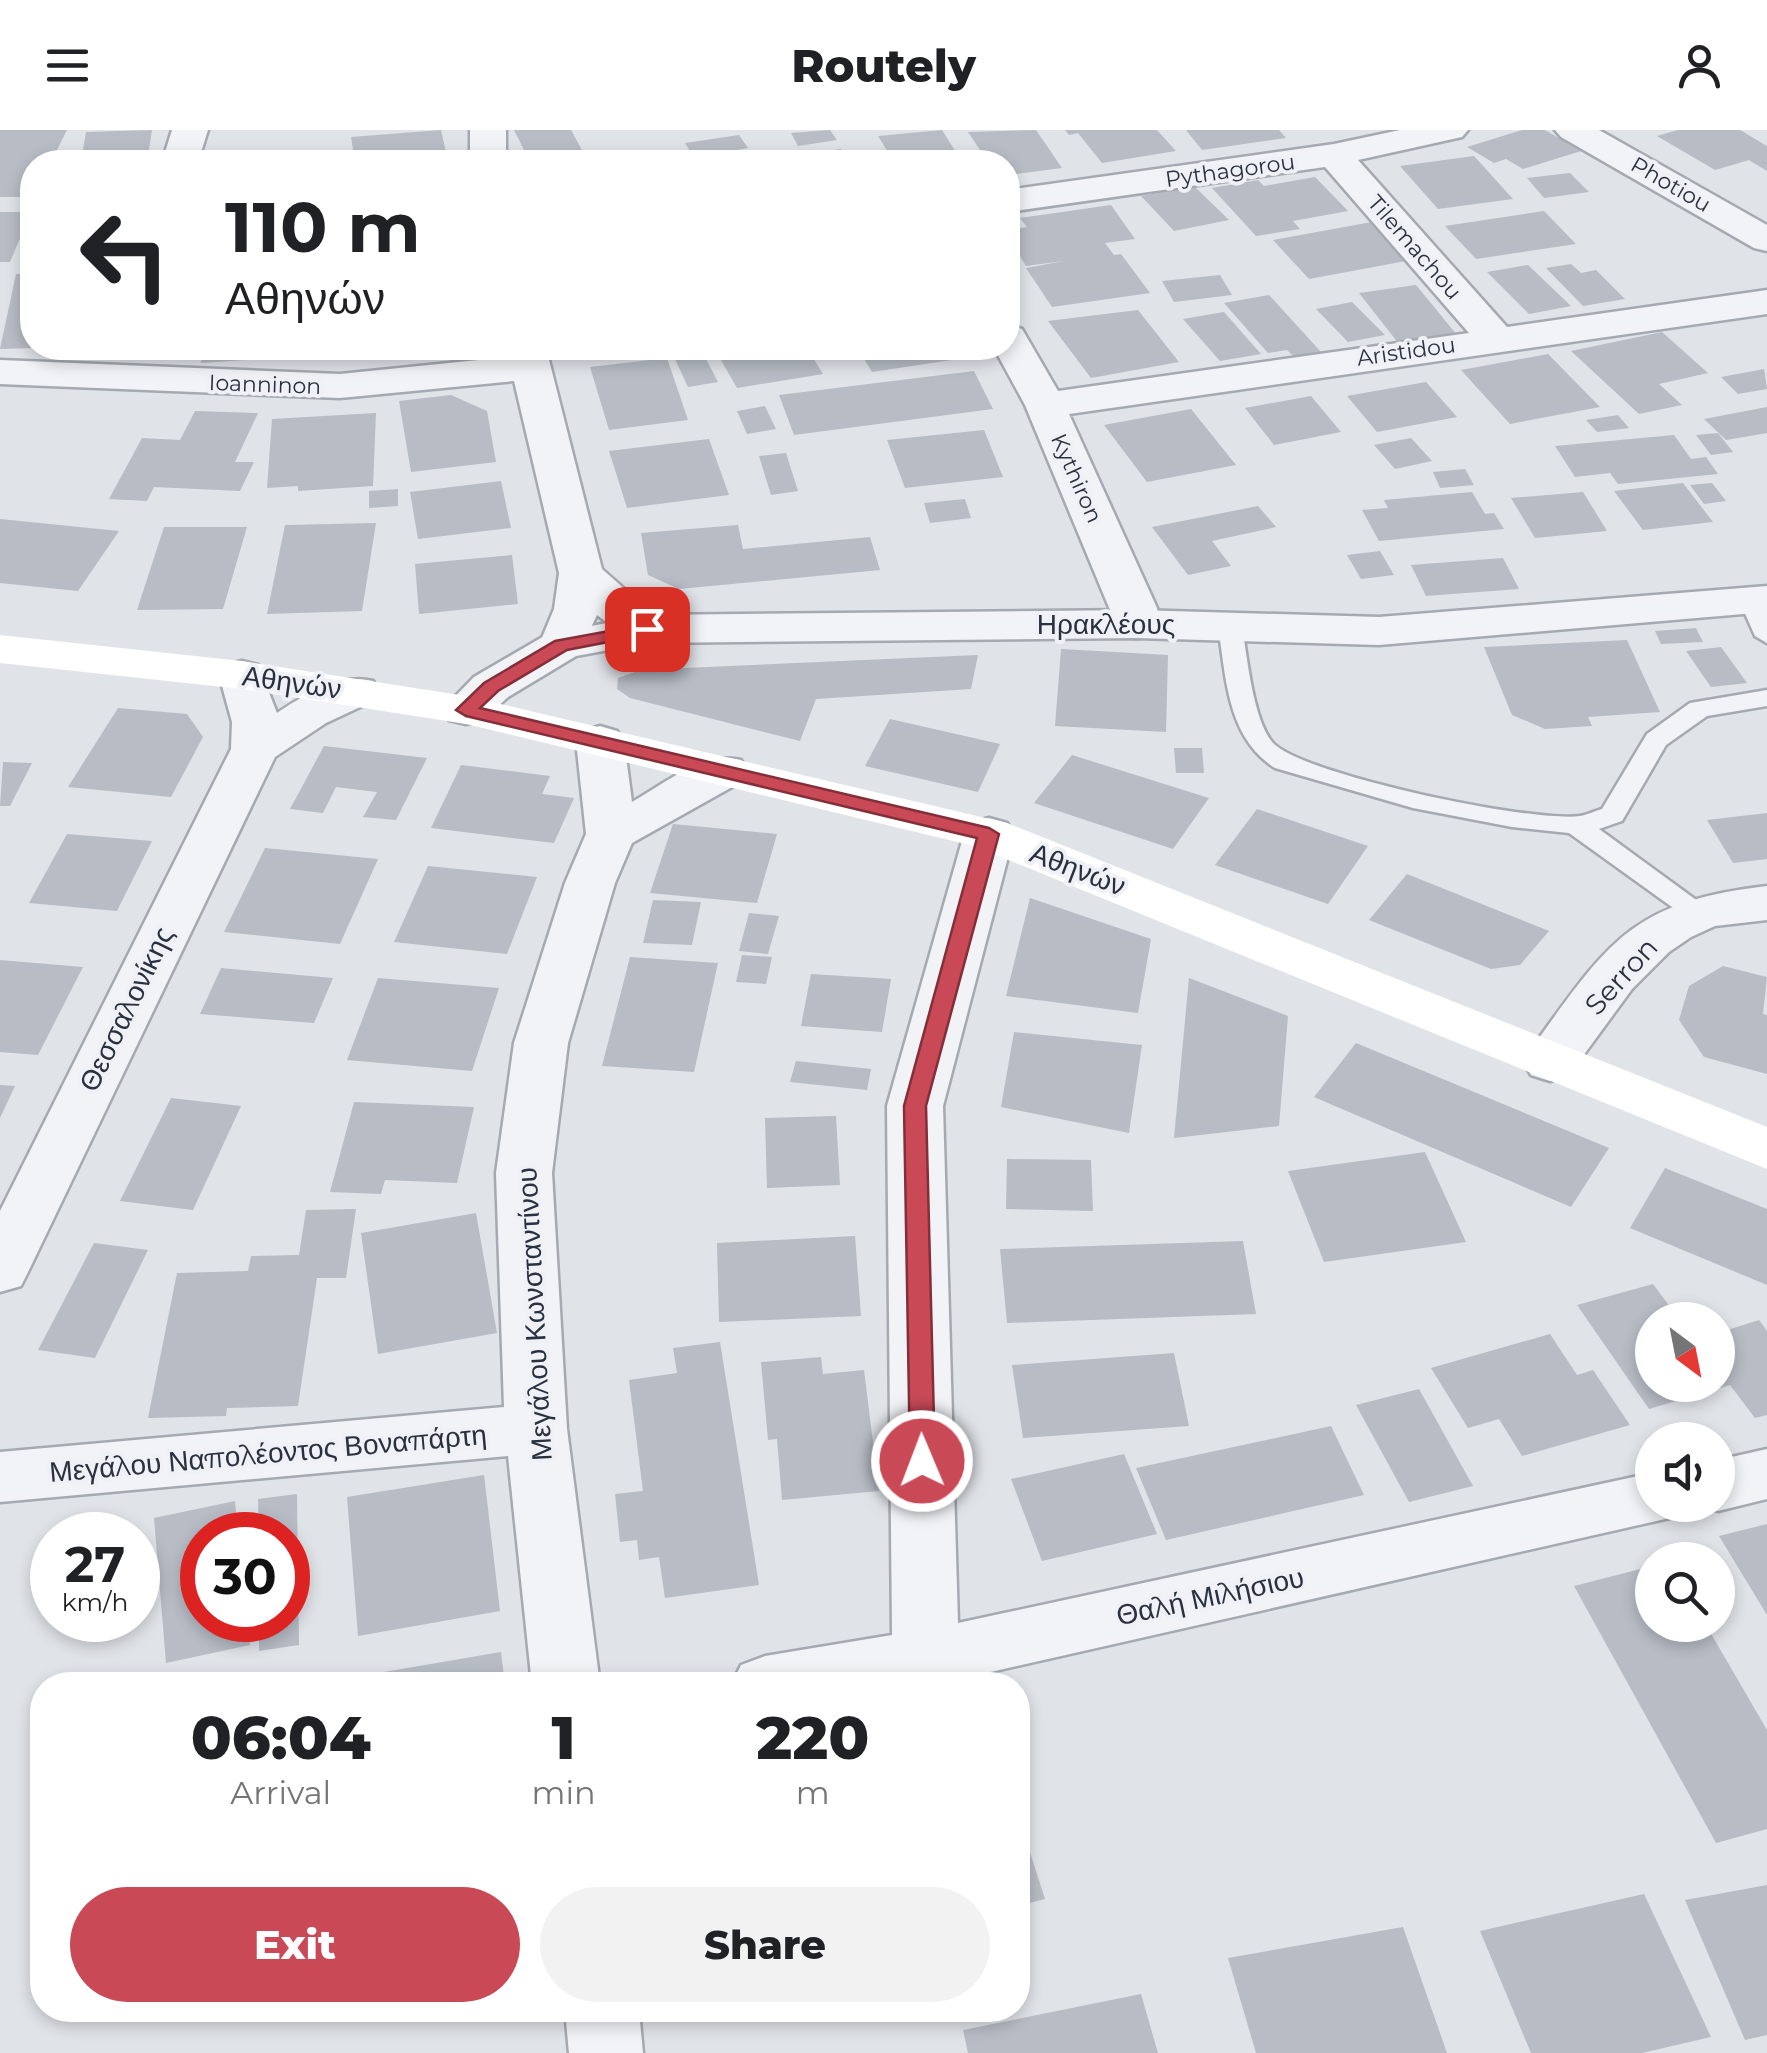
<!DOCTYPE html>
<meta charset="utf-8">
<style>
body{margin:0;font-family:Montserrat,sans-serif;background:#f2f2f2;color:#202124;height:100vh;display:flex;flex-direction:column;font-size:38px;white-space:nowrap}
*{box-sizing:border-box;margin:0}
p{font-size:32px;color:#757577}
.icon{flex:none;width:55px;height:55px;fill:none;stroke:currentColor;stroke-width:2;stroke-linecap:round;stroke-linejoin:round}
.map{position:relative;flex:1;overflow:hidden}
.side{position:absolute;left:30px;top:1542px;width:1000px;height:350px;display:flex;flex-direction:column;background:#fff;border-radius:40px;box-shadow:0 5px 15px #0003}
.side>*{flex:none}
.top-card{position:absolute;left:20px;top:20px;width:1000px;height:210px;border-radius:40px;box-shadow:0 5px 15px #0003;background:#fff;color:#202124;overflow:hidden}
.needle{width:65px;rotate:148deg}
.fabs{position:absolute;left:1635px;top:1172px;display:grid;gap:20px}
.fabs a{display:grid;place-items:center;width:100px;height:100px;border-radius:50%;background:#fff;box-shadow:0 5px 15px #0003;font-size:50px}
.speed{position:absolute;left:30px;top:1382px;display:flex;gap:20px;font-size:50px;font-weight:700;text-align:center}
.speed>*{display:grid;place-content:center;width:130px;height:130px;border-radius:50%;background:#fff;box-shadow:0 5px 15px #0003;line-height:1}
.speed small{font-size:25px;font-weight:400}
.speed .limit{border:15px solid #d22;background:#fff;color:#111}
.pin{position:absolute;display:grid;place-items:center;width:85px;height:85px;color:#fff;margin:-42px;border-radius:20px;box-shadow:0 5px 15px #0006}
.me{position:absolute;width:110px;margin:-55px;rotate:359deg;stroke-linejoin:round;filter:drop-shadow(0 0 8px #0008)}
.turn{display:flex;align-items:center;gap:35px;height:210px;padding:0 40px;font-size:45px}
.turn .icon{width:130px;height:130px;stroke-width:2.5}
.turn b{display:block;font-size:70px;line-height:85px}
.eta{display:flex;justify-content:space-evenly;align-items:center;height:170px;text-align:center}
.eta b{font-size:60px;font-weight:800;line-height:70px}
.button{display:flex;gap:20px;margin-top:auto;padding:20px 40px}
.button a{flex:1;height:115px;border-radius:60px;background:#c94957;color:#fff;font-size:40px;font-weight:800;line-height:115px;text-align:center}
.button a+a{background:#f2f2f2;color:#202124}
header{display:flex;justify-content:space-between;align-items:center;height:130px;padding:0 40px;background:#fff;font-size:45px;font-weight:800}
.map>svg:first-child{display:block}
</style>
<header><svg class="icon" aria-label="menu" viewBox="0 0 24 24"><path d="M4 6h16M4 12h16M4 18h16"/></svg>Routely<svg class="icon" aria-label="person" viewBox="0 0 24 24"><circle cx="12" cy="8" r="4"/><path d="M4 21q1-7 8-7t8 7"/></svg></header>
<div class="map">
<svg width="1767" height="1923" viewBox="0 0 1767 1923">
<rect width="100%" height="100%" fill="#e0e3e8"/>
<path fill="#b7bcc5" d="M0 0H67L51 32H32V67H0Z
M152 0 147 32H81L86 2Z
M441 0 448 32H355L351 7Z
M514 0H571L584 24 530 32Z
M830 0 837 10 798 16 791 3Z
M942 0 962 32H894L878 6Z
M1036 0 1062 38 1008 45V32H988L968 2Z
M1065 0H1157L1176 21 1102 33 1078 3 1069 5Z
M1186 0H1279L1286 8 1202 20Z
M1522 0H1545L1581 21 1523 39 1506 29 1494 33 1467 17Z
M1678 0H1740L1767 16V41L1749 30 1715 40 1657 6Z
M739 5 748 18 720 23 724 30 697 32 685 13Z
M841 19 851 32H774L781 29Z
M1474 26 1513 69 1438 79 1400 36Z
M1570 43 1589 62 1544 68 1527 48Z
M1315 47 1348 81 1293 91 1300 99 1256 106 1212 58 1258 50 1264 56Z
M1195 57 1229 90 1174 101 1141 66Z
M1111 75 1135 109 1105 113 1114 125 1121 124 1150 163 1052 177 1026 138 1064 131 1026 136 1008 107V100L1027 97 1020 88Z
M1544 81 1576 114 1476 129 1445 96Z
M0 82H31L10 132H0Z
M1372 92 1406 131 1309 149 1273 110Z
M1571 134 1581 143 1596 140 1625 169 1583 176 1546 138Z
M1528 135 1571 176 1529 184 1487 142Z
M32 143V218L0 219 16 144Z
M1220 145 1232 165 1174 172 1162 151Z
M1416 155 1457 205 1399 214 1359 163Z
M1269 165 1322 223 1295 228 1287 220 1268 223 1224 173Z
M1352 172 1385 205 1348 212 1316 179Z
M1138 180 1179 232 1091 248 1048 191Z
M1224 182 1261 224 1220 231 1183 189Z
M1662 202 1708 243 1659 254 1682 275 1639 284 1571 221Z
M203 218H261L260 229 201 233Z
M714 218H807L823 244 737 258Z
M902 218H973L978 226 872 242 861 224Z
M1548 224 1600 277 1510 294 1461 240Z
M704 225 718 252 688 257 675 229Z
M667 228 688 290 609 300 590 237Z
M1764 239 1767 259 1738 264 1721 247Z
M974 241 993 279 794 305 779 265Z
M1426 252 1457 287 1377 302 1347 266Z
M451 265 487 281 496 332 411 342 399 271Z
M1311 266 1341 302 1274 315 1245 278Z
M765 276 776 299 747 304 737 281Z
M1767 277V303L1726 310 1704 289Z
M1191 279 1236 335 1147 352 1104 295Z
M195 281 258 283 235 332H254L240 361 154 357 147 371 109 369 142 308 180 310Z
M376 283 373 356 298 361V356L267 358 272 289Z
M1618 285 1629 298 1597 302 1586 290Z
M984 300 1003 347 905 358 887 310Z
M1718 303 1733 322 1711 325 1696 305Z
M1674 305 1691 329 1706 327 1718 344 1618 354 1610 343 1575 347 1555 316Z
M1411 308 1432 331 1395 339 1374 315Z
M709 309 729 365 627 378 609 321Z
M786 323 798 361 771 365 759 326Z
M1465 339 1474 355 1440 358 1433 342Z
M501 351 511 398 418 409 410 362Z
M1683 353 1713 392 1643 400 1614 361Z
M1712 353 1726 371 1704 374 1690 355Z
M398 359V376L369 378V361Z
M1472 362 1485 384 1494 383 1504 399 1379 411 1362 380 1388 378 1384 370Z
M1583 362 1607 401 1535 408 1511 368Z
M965 369 971 388 930 393 924 373Z
M1258 376 1276 397 1212 411 1231 436 1188 445 1152 397Z
M0 389 119 401 78 461 0 453Z
M376 393 362 481 267 484 285 395Z
M738 395 743 419 870 407 880 440 679 459 648 445 641 403Z
M164 397H247L223 479 137 480Z
M1380 421 1394 445 1361 449 1347 425Z
M512 425 518 474 419 484 415 434Z
M1503 428 1519 459 1426 466 1411 435Z
M1696 498 1703 512 1661 514 1655 501Z
M1627 510 1660 582 1588 587 1592 596 1545 599 1512 585 1484 517Z
M1721 517 1747 553 1711 557 1686 521Z
M1061 519 1168 525 1166 602 1055 596Z
M978 525 971 559 816 569 800 611 630 568 617 559 618 548 640 540Z
M118 578 187 584 203 607 171 667 68 657Z
M890 589 1000 614 978 662 865 636Z
M324 616 427 628 396 690 363 687 377 662 336 657 323 683 290 679Z
M1174 618H1202L1204 643H1176Z
M1072 625 1209 668 1173 719 1034 673Z
M3 632 32 633 10 676H0Z
M461 635 550 646 542 664 574 668 554 713 431 698Z
M1257 679 1368 716 1328 774 1215 735Z
M1767 683V729L1733 733 1707 690Z
M673 694 777 704 757 773 650 763Z
M67 704 152 711 117 781 29 773Z
M265 718 378 729 340 814 224 802Z
M428 736 537 747 507 824 394 812Z
M1407 744 1549 801 1520 835 1491 839 1369 790Z
M1030 768 1151 809 1138 883 1006 866Z
M653 770 701 772 692 815 643 813Z
M749 783 779 786 768 824 739 821Z
M742 825 772 827 766 854 736 852Z
M630 827 718 833 694 942 602 936Z
M0 830 83 837 38 925 0 922Z
M1723 836 1767 847 1763 884 1767 885V944L1704 927 1679 890 1689 856Z
M221 838 333 848 314 893 200 884Z
M811 844 891 849 882 902 801 896Z
M378 848 499 858 472 941 347 930Z
M1189 848 1288 886 1279 996 1174 1008Z
M1014 902 1142 915 1129 1003 1001 977Z
M1356 913 1609 1018 1571 1077 1314 967Z
M796 931 871 939 867 960 790 952Z
M0 955 15 956 0 988Z
M171 968 241 976 193 1080 120 1071Z
M354 972 474 977 457 1053 385 1050 381 1064 330 1062Z
M836 986 840 1055 767 1058 765 988Z
M1425 1022 1466 1112 1324 1132 1288 1041Z
M1007 1029 1091 1030 1093 1081 1006 1079Z
M1665 1038 1767 1079V1155L1630 1098Z
M356 1079 346 1148H317L298 1276 227 1278 226 1286 148 1288 177 1143 248 1141 251 1126 299 1125 306 1080Z
M476 1083 497 1203 378 1224 361 1103Z
M855 1106 861 1186 719 1192 717 1113Z
M1243 1111 1256 1184 1007 1193 1000 1119Z
M94 1113 148 1120 95 1228 38 1220Z
M1653 1154 1680 1190H1652V1255H1718V1203L1759 1190 1767 1201V1285L1755 1288 1730 1255 1649 1279 1577 1175Z
M1550 1204 1577 1245 1593 1240 1630 1295 1522 1326 1499 1289 1468 1298 1431 1238Z
M720 1212 759 1455 665 1468 659 1427 639 1430 637 1410 620 1412 615 1364 643 1361 629 1250 677 1243 673 1218Z
M1174 1223 1189 1296 1023 1308 1012 1235Z
M821 1227 823 1244 864 1240 879 1361 782 1370 777 1309 768 1310 761 1232Z
M1419 1259 1473 1356 1409 1372 1356 1275Z
M1331 1296 1364 1365 1166 1410 1136 1338Z
M1124 1324 1157 1404 1042 1431 1011 1349Z
M484 1345 500 1481 358 1506 347 1367Z
M297 1364 299 1515 259 1521V1490H288V1405H259L258 1369Z
M235 1371 238 1405H202V1490H247L250 1515 166 1533 154 1388Z
M1767 1394V1485L1719 1406Z
M1652 1436V1495H1706L1767 1600V1699L1716 1713 1574 1456Z
M501 1522 505 1555H320L319 1553Z
M1018 1685 1045 1769 1018 1776Z
M1767 1755V1905L1745 1910 1685 1770Z
M1644 1764 1711 1907 1642 1923H1531L1480 1801Z
M1403 1797 1447 1923H1256L1228 1828Z
M1141 1864 1158 1923H968L963 1900Z"/>
<g fill="none" stroke-linecap="round" stroke-linejoin="round">
<defs>
<path id="service" d="M1751 463 1760 465 1767 478V513L1755 506 1739 470Z
M1230 489 1242 496C1247 525 1253 593 1274 614 1308 646 1533 693 1580 686 1587 685 1595 681 1602 679L1647 604 1690 573 1767 560V576L1707 586 1666 615 1622 691 1599 699 1714 783 1710 790H1690L1569 703 1512 697 1413 678 1275 638C1227 608 1226 547 1218 496Z"/>
<path id="minor" d="M172 0H208L198 32H162Z
M470 0H506V32H470Z
M1400 0H1468L1462 7 1358 30 1507 197 1767 160V184L1069 284 1157 478 1159 494 1152 504 1136 508 1120 504 1025 275 994 218H1008V195L1022 199 1058 261 1469 203 1325 37 1008 82V60L1334 14Z
M1555 0H1599L1767 95V121L1754 118 1561 7Z
M506 218H546L602 439 670 499 663 509C635 516 619 501 597 485L578 525 562 529 546 525 539 515 554 479 559 443 514 251 340 268 0 254V230L340 244 508 227Z
M242 531 258 535 277 583C304 565 340 543 373 551L379 561 373 571 326 593 275 627 29 1140 21 1156 0 1162V1081L231 619 232 592 219 545 226 535Z
M600 596 617 601 624 611 632 672C664 654 703 621 741 630L748 641 741 652 632 713 615 753 568 913 552 1043 567 1299 600 1555H532L508 1326 0 1372V1322L504 1277 496 1043 514 913 565 753 586 704 576 611 583 601Z
M989 688 1007 693 1014 704 943 976 958 1493 1652 1343V1375H1681L1674 1387 933 1555H731L741 1535 765 1526 892 1505 887 976 964 704 971 693Z
M1767 756V790L1715 796 1691 807 1669 822 1632 859 1569 945 1550 951 1531 945 1523 932 1531 919C1608 813 1630 772 1767 756Z
M1767 1319V1369L1718 1381 1701 1375H1718V1330Z
M565 1880H639L643 1923H569Z"/>
<path id="tertiary" d="M1767 456V482L1379 515 1136 508 647 513 576 526 508 567 483 590 466 594 449 590 442 580 474 547 546 505 647 485 1136 480 1379 487Z"/>
</defs>
<use href="#service" stroke="#a5aab2" stroke-width="5"/>
<use href="#minor" stroke="#a5aab2" stroke-width="5"/>
<use href="#tertiary" stroke="#a5aab2" stroke-width="5"/>
<use href="#service" fill="#f2f3f7" fill-rule="evenodd"/>
<use href="#minor" fill="#f2f3f7" fill-rule="evenodd"/>
<use href="#tertiary" fill="#f2f3f7" fill-rule="evenodd"/>
<path fill="#fff" fill-rule="evenodd" d="M0 505 242 531 466 566 1007 693 1767 997V1039L974 716 466 594 242 559 0 533Z"/>
</g>
<path fill="#c94957" stroke="#832f39" stroke-width="2.5" d="M647 494 657 499 654 503 567 520 498 561 480 578 989 698 999 704 926 976 935 1331 932 1338 922 1341 913 1338 910 1331 904 976 977 708 466 586 456 580 484 553 555 511Z"/>
<g text-anchor="middle" stroke-width="8" stroke-linejoin="round" paint-order="stroke">
<g font-size="22" fill="#29303f" stroke="#eff1f6">
<text transform="translate(1230 40) rotate(-8)" y="8">Pythagorou</text>
<text transform="translate(1671 54) rotate(30)" y="8">Photiou</text>
<text transform="translate(1415 117) rotate(49)" y="8">Tilemachou</text>
<text transform="translate(1406 221) rotate(-8)" y="8">Aristidou</text>
<text transform="translate(265 254) rotate(2)" y="8">Ioanninon</text>
<text transform="translate(1077 348) rotate(66)" y="8">Kythiron</text>
</g>
<g font-size="28" fill="#29303f" stroke="#eff1f6">
<text x="1106" y="504">Ηρακλέους</text>
<text transform="translate(292 552) rotate(8)" y="10">Αθηνών</text>
<text transform="translate(1078 739) rotate(21)" y="10">Αθηνών</text>
<text transform="translate(1621 846) rotate(-48)" y="10">Serron</text>
<text transform="translate(126 879) rotate(-64)" y="10">Θεσσαλονίκης</text>
<text transform="translate(534 1184) rotate(-93)" y="10">Μεγάλου Κωνσταντίνου</text>
<text transform="translate(268 1323) rotate(-5)" y="10">Μεγάλου Ναπολέοντος Βοναπάρτη</text>
<text transform="translate(1210 1466) rotate(-12)" y="10">Θαλή Μιλήσιου</text>
</g>
</g>
</svg>
<div class="fabs">
<a><svg class="needle" viewBox="-14 -14 28 28"><path d="M0-13l5 13h-10z" fill="#e53935"/><path d="M0 13l5-13h-10z" fill="#757577"/></svg></a>
<a><svg class="icon" aria-label="sound" viewBox="0 0 24 24"><path d="M4 9h4l5-4v14l-5-4H4zM17 9q2 3 0 6"/></svg></a>
<a><svg class="icon" aria-label="search" viewBox="0 0 24 24"><circle cx="10" cy="10" r="6"/><path d="M15 15l6 6"/></svg></a>
</div>
<div class="speed"><div>27<small>km/h</small></div><div class="limit">30</div></div>
<div class="pin" style="left:647px;top:499px;background:#d93025"><svg class="icon" aria-label="arrive" viewBox="0 0 24 24"><path d="M6 21V4h12l-3 4 3 4H6"/></svg></div>
<svg class="me" style="left:922px;top:1331px" viewBox="-20 -20 40 40"><circle r="17" fill="#c94957" stroke="#fff" stroke-width="3"/><path d="M0-11L8 9 0 5-8 9z" fill="#fff"/></svg>
<div class="top-card">
<div class="turn"><svg class="icon" aria-label="left" viewBox="0 0 24 24"><path d="M17 20v-9H6M10 6l-5 5 5 5"/></svg><div><b>110 m</b>Αθηνών</div></div>
</div>
<section class="side">
<div class="eta">
<div><b>06:04</b><p>Arrival</p></div>
<div><b>1</b><p>min</p></div>
<div><b>220</b><p>m</p></div>
</div>
<div class="button"><a>Exit</a><a>Share</a></div>
</section>
</div>
